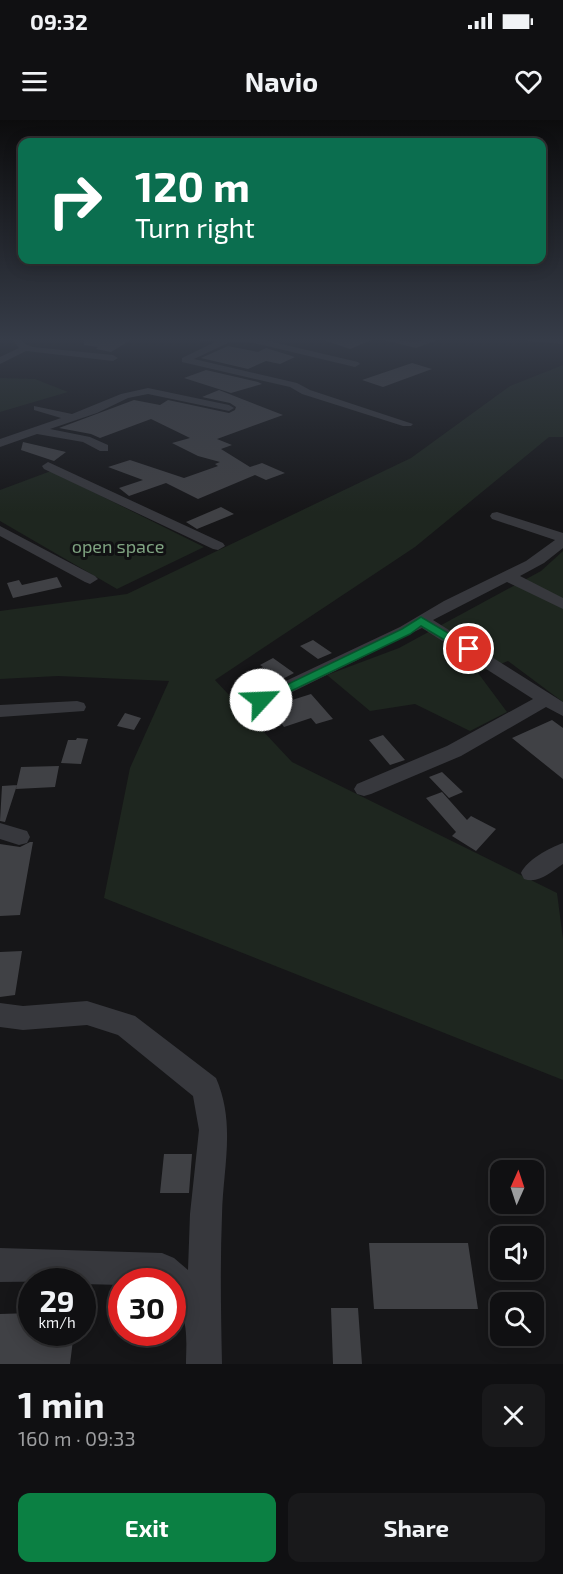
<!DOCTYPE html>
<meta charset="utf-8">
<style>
body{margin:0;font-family:"Exo 2",sans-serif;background:#19191b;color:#f1f3f6;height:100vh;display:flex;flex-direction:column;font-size:22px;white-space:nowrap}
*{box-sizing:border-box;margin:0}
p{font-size:20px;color:#9c9d9f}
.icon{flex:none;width:33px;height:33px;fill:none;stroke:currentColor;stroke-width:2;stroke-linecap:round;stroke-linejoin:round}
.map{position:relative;height:1244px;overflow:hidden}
.sheet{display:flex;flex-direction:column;background:#101012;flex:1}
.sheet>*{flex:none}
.hud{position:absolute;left:18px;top:18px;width:528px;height:126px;border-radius:12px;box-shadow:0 3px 15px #0003,0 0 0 2px #303032;background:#0b6e4f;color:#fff;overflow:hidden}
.needle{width:39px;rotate:3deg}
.buttons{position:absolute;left:490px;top:1040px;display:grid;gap:12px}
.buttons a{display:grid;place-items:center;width:54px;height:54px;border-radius:12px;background:#101012;box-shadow:0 3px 15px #0003,0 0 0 2px #303032;font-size:30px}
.speed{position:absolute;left:18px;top:1148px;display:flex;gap:12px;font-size:30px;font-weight:700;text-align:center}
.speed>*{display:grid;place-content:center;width:78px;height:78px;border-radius:50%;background:#101012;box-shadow:0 3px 15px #0003,0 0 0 2px #303032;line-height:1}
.speed small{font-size:15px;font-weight:400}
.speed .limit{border:9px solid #d22;background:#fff;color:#111}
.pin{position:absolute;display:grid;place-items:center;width:51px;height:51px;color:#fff;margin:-26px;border:3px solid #fff;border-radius:50%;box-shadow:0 2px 6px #0007}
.me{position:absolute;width:66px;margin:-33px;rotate:65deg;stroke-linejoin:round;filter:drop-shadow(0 0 4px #0008)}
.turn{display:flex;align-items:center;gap:21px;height:126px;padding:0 18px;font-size:27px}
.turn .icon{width:78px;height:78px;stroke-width:2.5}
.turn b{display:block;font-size:42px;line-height:51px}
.round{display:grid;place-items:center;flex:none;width:63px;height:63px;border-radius:12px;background:#19191b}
.overview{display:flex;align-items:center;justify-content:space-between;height:102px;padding:0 18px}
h1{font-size:36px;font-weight:700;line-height:45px}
.action{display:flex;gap:12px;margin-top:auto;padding:12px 18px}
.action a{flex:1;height:69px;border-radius:12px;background:#0b8043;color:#fff;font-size:24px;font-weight:700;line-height:69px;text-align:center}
.action a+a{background:#19191b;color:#f1f3f6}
.status{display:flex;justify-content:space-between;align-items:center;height:42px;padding:0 30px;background:#101012;direction:ltr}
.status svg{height:16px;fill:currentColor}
header{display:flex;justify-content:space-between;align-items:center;height:78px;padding:0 18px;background:#101012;font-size:27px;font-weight:700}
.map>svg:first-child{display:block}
</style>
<div class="status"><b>09:32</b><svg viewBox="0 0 49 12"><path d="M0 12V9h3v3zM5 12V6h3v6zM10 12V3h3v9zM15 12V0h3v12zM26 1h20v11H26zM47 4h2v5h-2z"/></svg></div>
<header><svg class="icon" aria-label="menu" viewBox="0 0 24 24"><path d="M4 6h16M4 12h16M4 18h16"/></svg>Navio<svg class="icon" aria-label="heart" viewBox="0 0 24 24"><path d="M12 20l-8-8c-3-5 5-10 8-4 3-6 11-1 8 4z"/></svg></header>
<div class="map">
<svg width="563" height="1244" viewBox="0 0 563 1244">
<rect width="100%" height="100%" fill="#161618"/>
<path fill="#1e261f" d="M563 245V317H549L415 427 215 560 292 642 557 773 563 819V960L104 778 130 648 169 561 58 556 0 559V491L127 474 411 338 510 266Z
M0 258 35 259 68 272 0 292Z
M51 351 204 427 117 469 0 401V370Z
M563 431V582L508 541 478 553 507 592 470 611 415 584 370 591 327 555 399 528 541 451Z"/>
<path fill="#404145" d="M84 218H134L111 232 96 229 98 227 84 225Z
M324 218H374V219L350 229 324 220Z
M228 226 258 232 266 228 295 237 280 244 266 241 248 249 201 238Z
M412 243 432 249 383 267 362 260Z
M206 250 258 262 262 264 231 273 184 258Z
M219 270 283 295 217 319 232 325 221 329 250 347 262 343 285 353 266 360 255 355 198 379 166 363 129 376 119 368 143 360 108 347 130 340 184 358 218 346 215 344 220 342 198 336 172 323 190 318 151 299 100 318 91 314 59 308 134 280 160 285 168 280 229 293 235 290 236 287 230 283 202 277Z
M23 322 66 332 54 341 21 330Z
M221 387 234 394 197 409 186 402Z
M57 457 62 467 13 478 7 463 19 460 22 465Z
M313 520 332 533 318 539 300 526Z
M273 538 294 553 252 575 234 561 263 547 260 545Z
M311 574 333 599 316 604 311 598 284 607 270 587Z
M125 593 141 598 134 610 117 606Z
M552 600 563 608V659L512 618Z
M383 615 405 640 390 645 369 620Z
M77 618 88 619 81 644 61 643 68 620H76Z
M59 646 55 667 16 669 21 647Z
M442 652 463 672 449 678 429 657Z
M17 665 5 702 0 701 2 666Z
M442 672 467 700 471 696 496 709 476 731 452 716 456 712 426 678Z
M30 722H33L20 795 0 796V724L20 727Z
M22 831 15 875 0 877V832Z
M164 1034H192L189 1073H160Z
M369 1123H468L478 1189H374Z
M331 1188H358L362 1244H333Z
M32 1193V1212H74L70 1244H0V1194Z"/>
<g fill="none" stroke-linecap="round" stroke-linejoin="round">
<path fill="#37383d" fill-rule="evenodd" d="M11 218H20L25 224 33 227 113 235 118 238 113 241 26 231 0 244V237L19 228Z
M196 218H256L358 242 360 244 355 247 254 223 230 222 194 239 297 263 310 270 413 304 411 306H403L302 274 290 267 182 242V238L217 221H200Z
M376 218C390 217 405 223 417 222 426 220 433 217 443 218L416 228Z
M524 218H563V224L529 221Z
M148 268 229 285 234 288 229 291 148 274 128 278 97 293 50 309 90 317 108 325V331H100L83 322 37 314 0 327V319L61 298 34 290V286L72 294 121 274Z
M48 342 223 423 225 426 218 430 213 429 44 349 42 346Z
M497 392 563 413V428L544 443 520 456 563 478V489L507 462 433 500 563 582V596L546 587 461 636 371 674 364 676 357 674 354 669 357 664 447 626 533 579 422 508 268 584H254L252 580 254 576 400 507 444 481 526 441 555 420 492 399 490 396 492 393Z
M0 406 95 456 98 459 90 464 85 462 0 416Z
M77 581 84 583 86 587 84 591 0 597V585Z
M0 703 27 711 30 717 27 723 19 725 0 719Z
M563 723V744C551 752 539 764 524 759L521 753C527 740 549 728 563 723Z
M87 881 135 896 216 958C236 1004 223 1048 222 1095 220 1145 221 1195 222 1244H186C186 1224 190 1195 172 1180V1161H122V1165L82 1164V1161L0 1162V1128L162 1133 174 1138 188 1150 190 1094 199 1010 193 976 118 915 87 905 23 910 0 907V883L23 886Z"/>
</g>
<linearGradient id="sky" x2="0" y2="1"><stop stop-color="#0c0c0d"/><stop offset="0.56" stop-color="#363c48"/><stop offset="1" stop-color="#363c48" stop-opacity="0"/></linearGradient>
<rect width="563" height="392" fill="url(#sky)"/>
<path fill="#0b8043" stroke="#07532c" stroke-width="1.5" d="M421 497 475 529 469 533 465 532 421 506 410 514 266 583 261 584 255 580 402 509Z"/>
<g text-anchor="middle" stroke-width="6" stroke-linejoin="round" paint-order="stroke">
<g font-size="18" fill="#7fa381" stroke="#111113">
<text x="118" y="433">open space</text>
</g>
</g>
</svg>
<div class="buttons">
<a><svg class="needle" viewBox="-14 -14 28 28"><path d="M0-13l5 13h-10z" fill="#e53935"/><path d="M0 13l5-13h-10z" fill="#9c9d9f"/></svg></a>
<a><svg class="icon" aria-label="sound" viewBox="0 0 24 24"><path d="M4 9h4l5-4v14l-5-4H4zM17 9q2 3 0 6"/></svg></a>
<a><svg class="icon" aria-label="search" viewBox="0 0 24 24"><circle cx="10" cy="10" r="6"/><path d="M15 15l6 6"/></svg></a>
</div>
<div class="speed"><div>29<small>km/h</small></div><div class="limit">30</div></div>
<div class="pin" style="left:469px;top:529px;background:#d93025"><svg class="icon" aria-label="arrive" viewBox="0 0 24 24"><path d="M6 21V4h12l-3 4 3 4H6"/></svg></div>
<svg class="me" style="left:261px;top:580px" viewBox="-20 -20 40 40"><circle r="19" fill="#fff"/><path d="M0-13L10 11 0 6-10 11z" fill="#0b8043"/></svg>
<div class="hud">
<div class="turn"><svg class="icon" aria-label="right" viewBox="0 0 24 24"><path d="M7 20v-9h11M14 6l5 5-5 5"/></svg><div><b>120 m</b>Turn right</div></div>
</div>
</div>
<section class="sheet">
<div class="overview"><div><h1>1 min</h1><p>160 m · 09:33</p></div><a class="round"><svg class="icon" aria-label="close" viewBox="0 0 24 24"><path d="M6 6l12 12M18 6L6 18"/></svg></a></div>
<div class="action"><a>Exit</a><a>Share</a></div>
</section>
